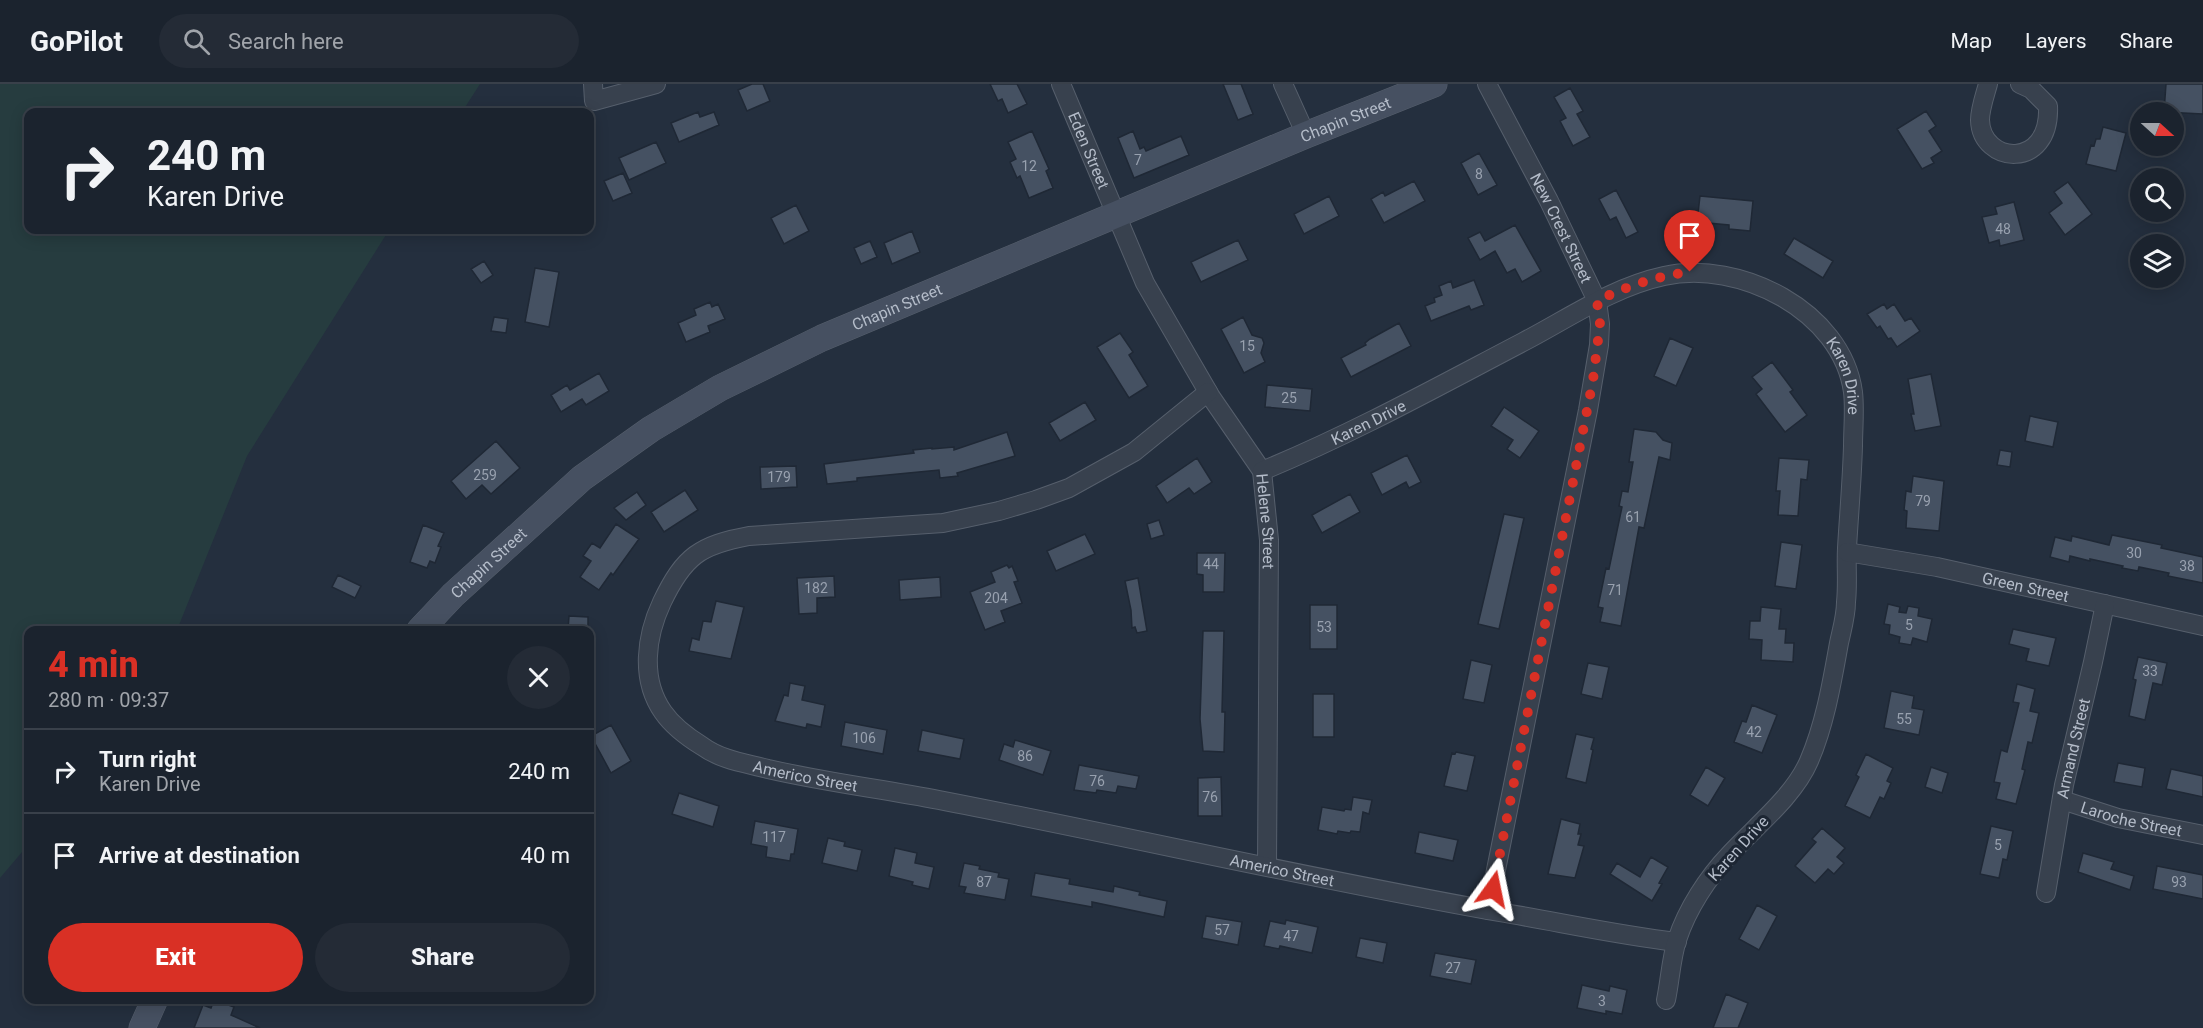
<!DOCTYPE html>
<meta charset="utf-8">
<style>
body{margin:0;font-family:Roboto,sans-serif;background:#242b36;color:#f1f3f6;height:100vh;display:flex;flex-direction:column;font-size:22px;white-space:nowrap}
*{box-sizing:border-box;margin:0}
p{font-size:20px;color:#a0a4aa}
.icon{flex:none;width:33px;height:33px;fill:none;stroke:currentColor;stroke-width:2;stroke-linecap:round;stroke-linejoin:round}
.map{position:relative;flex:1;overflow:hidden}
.panel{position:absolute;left:24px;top:542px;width:570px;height:378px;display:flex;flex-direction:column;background:#1b232e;border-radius:12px;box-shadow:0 3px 15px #0003,0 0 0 2px #39404a}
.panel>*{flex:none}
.hud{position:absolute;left:24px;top:24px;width:570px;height:126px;border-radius:12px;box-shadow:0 3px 15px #0003,0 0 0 2px #39404a;background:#1b232e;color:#f1f3f6;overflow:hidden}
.needle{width:39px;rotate:111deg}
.tools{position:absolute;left:2130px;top:18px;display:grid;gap:12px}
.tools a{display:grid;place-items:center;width:54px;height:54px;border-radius:50%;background:#1b232e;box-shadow:0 3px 15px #0003,0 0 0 2px #39404a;font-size:30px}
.pin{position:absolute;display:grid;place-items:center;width:51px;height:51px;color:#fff;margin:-62px -26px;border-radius:50% 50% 50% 0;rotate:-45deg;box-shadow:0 0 6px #0007}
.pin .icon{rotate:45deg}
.me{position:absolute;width:66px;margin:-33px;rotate:12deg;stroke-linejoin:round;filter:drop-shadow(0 0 4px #0008)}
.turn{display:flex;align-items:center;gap:21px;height:126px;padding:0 24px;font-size:27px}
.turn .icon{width:78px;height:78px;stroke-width:2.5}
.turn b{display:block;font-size:42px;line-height:51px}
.round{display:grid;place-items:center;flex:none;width:63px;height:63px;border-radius:32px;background:#242b36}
.overview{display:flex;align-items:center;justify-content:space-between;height:102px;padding:0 24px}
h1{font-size:36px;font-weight:800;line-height:45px;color:#d93025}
.button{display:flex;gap:12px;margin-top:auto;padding:12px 24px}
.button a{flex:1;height:69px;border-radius:36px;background:#d93025;color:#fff;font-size:24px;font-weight:800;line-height:69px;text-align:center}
.button a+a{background:#242b36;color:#f1f3f6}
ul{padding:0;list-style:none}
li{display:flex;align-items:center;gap:18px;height:84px;padding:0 24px;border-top:2px solid #39404a}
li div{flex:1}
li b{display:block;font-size:22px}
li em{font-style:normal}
header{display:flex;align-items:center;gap:36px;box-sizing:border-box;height:84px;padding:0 30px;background:#1b232e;border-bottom:2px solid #39404a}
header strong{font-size:28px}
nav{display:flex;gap:33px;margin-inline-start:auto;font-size:21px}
.search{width:420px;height:54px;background:#242b36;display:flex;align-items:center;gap:15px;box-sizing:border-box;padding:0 21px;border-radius:33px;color:#a0a4aa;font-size:22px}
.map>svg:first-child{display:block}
</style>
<header>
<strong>GoPilot</strong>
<div class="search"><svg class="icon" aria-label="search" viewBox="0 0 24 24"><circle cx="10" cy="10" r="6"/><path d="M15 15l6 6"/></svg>Search here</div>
<nav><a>Map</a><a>Layers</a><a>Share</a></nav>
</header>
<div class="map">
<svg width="2203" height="944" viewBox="0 0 2203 944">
<rect width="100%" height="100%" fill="#242f3e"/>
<path fill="#263c3f" d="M0 0H480L462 28H28V146H389L247 372 177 546H28V761L0 794Z"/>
<path fill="#455162" stroke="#1f2835" stroke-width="1.5" d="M752 0H763L770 17 747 27 738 6Z
M990 0H1017L1027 20 1008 29 1002 15 998 17Z
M1223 0H1241L1253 30 1238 36Z
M2166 0H2203V30L2164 28Z
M1570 4 1583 27 1577 30 1590 53 1573 62 1560 37 1566 34 1554 13Z
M1926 27 1936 42 1929 47 1942 67 1931 74 1934 79 1922 85 1897 45Z
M698 28 700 33 714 28 719 41 679 58 671 39Z
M2103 43 2126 49 2116 87 2086 80 2091 61 2094 62 2096 55H2100Z
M1032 47 1049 85 1046 87 1053 104 1029 114 1020 92 1017 94 1010 78 1016 75 1008 58Z
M1133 47 1140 65 1144 63 1146 67 1181 52 1189 71 1134 94 1118 54Z
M656 58 666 79 629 96 619 74Z
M1479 69 1497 101 1478 111 1461 79Z
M623 89 632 109 613 117 604 97Z
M1414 97 1425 117 1384 139 1371 115 1383 108 1385 112Z
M2068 98 2092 130 2065 151 2049 129 2062 119 2054 108Z
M1616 106 1638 148 1626 154 1616 133 1610 136 1599 115Z
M1329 112 1339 132 1304 150 1294 130Z
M1700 112 1753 117 1750 147 1729 145V141L1697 138Z
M2014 118 2024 156 2000 162 1999 156 1989 159 1982 133 1997 130 1995 123Z
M796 121 809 147 784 160 771 134Z
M1515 141 1541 187 1522 198 1515 185 1507 189 1495 167 1480 176 1468 154 1480 148 1485 157Z
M912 147 920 168 892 180 884 159Z
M1794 154 1833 177 1823 194 1784 170Z
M1238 156 1248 176 1201 198 1191 178Z
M870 157 877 173 861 180 854 164Z
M484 177 493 191 481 199 471 185Z
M535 184 559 188 549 243 525 238Z
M1474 196 1484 221 1471 226 1469 222 1431 237 1425 222 1435 218 1434 214 1442 211 1439 202 1451 197 1453 204Z
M710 218 712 223 718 220 725 235 708 242 710 248 686 258 678 239 696 231 694 225Z
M1884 220 1887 225 1894 220 1905 237 1911 234 1920 247 1897 263 1891 254 1888 255 1880 242 1877 244 1867 230Z
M494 233 508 235 506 249 491 247Z
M1243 233 1252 251 1262 254 1264 259 1261 269 1265 278 1244 289 1221 245Z
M1399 239 1411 262 1351 293 1341 274 1366 261 1365 259 1370 255Z
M1120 249 1133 268 1129 271 1148 302 1129 314 1097 263Z
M1670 254 1693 264 1676 302 1654 292Z
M1772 278 1793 306 1790 308 1807 331 1785 348 1756 310 1762 305 1752 293Z
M599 289 609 307 586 321 582 315 561 328 551 311 567 301 570 306Z
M1931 290 1941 342 1915 347 1911 330H1914L1908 295Z
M1267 301 1312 305 1310 327 1265 323Z
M1085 318 1096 336 1060 357 1049 339Z
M1504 323 1539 347 1520 374 1507 365 1513 356 1491 342Z
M2030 332 2058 338 2053 363 2025 357Z
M1634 345 1656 348 1663 356 1672 359 1670 376 1659 373 1644 444 1639 443 1621 542 1600 538 1603 524 1598 523 1606 484 1609 485 1622 423 1619 422 1622 407 1628 408 1633 378H1629Z
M1007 348 1015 372 957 389 958 392 940 394 939 386 857 394V397L827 400 824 380 914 369 913 366 932 364V365L954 363V366Z
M496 357 520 384 491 410 482 401 466 415 451 397Z
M2000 366 2012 368 2010 383 1997 381Z
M1407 371 1421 398 1409 404 1406 398 1382 411 1371 389Z
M1197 374 1212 398 1194 410 1189 404 1167 419 1156 402Z
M1779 374 1809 376 1807 396 1801 395 1798 432 1778 431 1780 407H1776Z
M796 382 797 403 761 405 760 383Z
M1913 392 1944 397 1939 447 1906 444 1907 427 1904 426 1906 407 1911 408Z
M685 406 698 426 664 448 651 428Z
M637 408 646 421 626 436 614 424Z
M1350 410 1360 428 1322 449 1312 431Z
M1504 430 1524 434 1499 545 1478 540Z
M1159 436 1164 451 1151 455 1147 440Z
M616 440 639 455 613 491 611 489 599 506 580 493 591 477 583 472 592 459 600 464Z
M423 441 444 449 438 462 441 463 435 479 430 477 427 484 410 478Z
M1085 450 1095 470 1056 487 1047 467Z
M2112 451 2162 461 2161 464 2203 473V499L2168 492 2169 489 2139 483 2138 487 2122 484 2123 482 2090 475V477L2070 472 2069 478 2050 473 2055 453 2071 457 2072 452 2109 461Z
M1781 458 1802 461 1796 505 1775 502Z
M1197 469H1225L1224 508H1203V491L1197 490Z
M1007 481 1009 484 1012 482 1018 497 1014 498 1022 519 1001 527 1005 538 985 546 970 508 995 498 991 488Z
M338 491 361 502 355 514 332 503Z
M834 492 835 513 817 514V529L799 530 797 494Z
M940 493 941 513 900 516 899 496Z
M1138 494 1147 547 1137 549 1135 543 1132 544 1131 526 1125 497Z
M716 517 744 523 731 575 689 567 692 554 699 556 703 537 711 538Z
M1888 520 1900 523 1899 528 1906 529 1908 522 1919 524 1918 532 1932 535 1927 558 1913 554 1911 561 1899 559 1900 553 1889 550 1890 541 1884 540Z
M1310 521H1337V565H1310Z
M1761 523 1781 525 1779 545H1786L1785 559H1794L1793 578 1761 576 1762 556 1749 555 1750 537H1760Z
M569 532 588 533V546H568Z
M2013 545 2056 554 2049 582 2026 577 2029 565 2009 560Z
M1203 547H1224L1222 628H1225L1224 668 1203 667 1200 635Z
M2138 573 2167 579 2162 601 2153 599 2145 636 2129 632 2136 596 2133 595Z
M1471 576 1492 581 1484 619 1463 615Z
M1588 579 1609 583 1602 615 1581 610Z
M790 599 805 602 802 616 825 621 821 643 807 640 806 644 775 637 784 611 788 612Z
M2017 600 2035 605 2030 627 2039 629 2032 659 2028 658 2022 685 2025 686 2016 720 1996 715 2000 699 1994 698 2001 666 2007 668 2019 619 2013 618Z
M1891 607 1914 612 1912 624 1924 626 1919 651 1884 644Z
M1313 610H1334V653H1313Z
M1752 621 1777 631 1762 669 1734 658 1742 637 1746 638Z
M845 638 887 646 883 670 841 662Z
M611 641 631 677 611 689 591 652Z
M922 646 964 655 960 675 918 667Z
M1576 650 1594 654 1591 665 1593 666 1586 699 1566 694Z
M1015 656 1051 667 1043 691 999 676 1004 660 1013 663Z
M1456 668 1475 672 1467 707 1444 702 1452 669 1455 670Z
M1866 670 1893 684 1887 697 1891 699 1884 715 1880 713 1870 734 1845 722 1859 693 1856 691Z
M2118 679 2145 684 2142 703 2114 698Z
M1079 681 1139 692 1136 705 1118 702 1116 709 1097 706 1096 709 1074 706Z
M1706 683 1725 694 1708 722 1690 711Z
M1931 683 1948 689 1942 709 1925 703Z
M2171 685 2203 692V713L2166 705Z
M1221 693 1222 732H1198V694Z
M679 709 719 722 713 743 672 730Z
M1353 713 1372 716 1369 730 1363 728 1360 748 1351 747 1350 749 1338 747 1337 750 1318 746 1322 723 1344 727 1345 725 1351 726Z
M1561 735 1580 740 1578 750H1581L1578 761 1584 762 1575 794 1548 790Z
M755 737 798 745 794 770H791L790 777 766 773 767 763 751 760Z
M1991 742 2013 747 2007 776 2003 775 1999 794 1980 790Z
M1822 744 1845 764 1837 773 1844 779 1834 790 1828 785 1815 799 1795 782 1816 758 1812 755Z
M1419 748 1458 756 1453 777 1415 769Z
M828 754 845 758 844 762 862 766 857 787 822 779Z
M895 764 917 769 915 779 934 783 929 805 912 801 913 798 889 792Z
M2083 769 2114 778 2111 785 2134 792 2130 806 2078 788Z
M1651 773 1668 783 1659 799 1662 800 1652 817 1610 790 1617 779 1640 793Z
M964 779 980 782 979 785 999 789 998 793 1009 795 1005 816 964 809 966 803 959 802Z
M2157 782 2203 791V815L2153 805Z
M1035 789 1070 795 1069 800 1113 808 1114 802 1140 808 1139 811 1167 817 1164 833 1092 818V823L1031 812Z
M1757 821 1777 832 1759 866 1739 855Z
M1206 832 1242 838 1238 861 1202 854Z
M1286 836 1318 843 1312 869 1280 862 1279 865 1264 862 1270 837 1285 840Z
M1360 854 1387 859 1383 879 1356 873Z
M1435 869 1476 876 1471 900 1430 892Z
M1582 901 1609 907 1610 902 1627 906 1622 930 1606 927V930L1577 924Z
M1726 910 1748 919 1738 944H1713Z
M214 916 234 923 231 931 260 944H194L203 921 211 924Z"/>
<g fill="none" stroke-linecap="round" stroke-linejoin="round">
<defs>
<g id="street">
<path d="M593 0 594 17 656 0"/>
<path id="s1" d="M1061 0 1145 199 1211 313 1262 387 1269 456 1267 782"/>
<path d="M1283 0 1306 51"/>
<path id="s2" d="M1487 0 1549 117 1597 217 1600 240 1599 261 1588 326 1488 826"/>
<path d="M1988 0C1985 11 1980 25 1980 36 1981 80 2051 87 2048 22L2031 5 2020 0"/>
<path id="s3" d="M1208 308 1134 368 1069 404 1036 416 999 427 943 439 749 452C700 461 684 472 662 518 646 552 640 595 663 628 672 641 689 654 702 662 721 676 745 679 768 685 824 698 882 705 939 716 1126 752 1312 795 1499 828 1559 838 1617 851 1677 858"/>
<path id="s4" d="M1262 387C1352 350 1437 303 1523 258 1569 234 1613 203 1664 192 1739 175 1842 227 1853 308 1855 325 1853 345 1853 362 1852 396 1849 430 1847 464 1846 482 1848 500 1846 518 1846 532 1842 545 1839 559 1832 598 1825 640 1809 677 1794 712 1756 742 1730 770 1708 793 1687 825 1677 856 1671 875 1670 897 1666 916"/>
<path id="s5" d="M1847 468 1937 483 2203 542"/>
<path id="s6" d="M2062 716 2118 734 2203 751"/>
<path id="s7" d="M2046 809 2064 701 2093 578 2105 520"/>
</g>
<g id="secondary">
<path id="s8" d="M420 546 453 511 582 394 651 345 720 304 822 254 1306 51 1434 0"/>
<path d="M142 944 155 915"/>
</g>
</defs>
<use href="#street" stroke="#565f6c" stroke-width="20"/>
<use href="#secondary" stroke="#565f6c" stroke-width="27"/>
<use href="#street" stroke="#38414e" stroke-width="18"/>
<use href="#secondary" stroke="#465061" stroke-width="26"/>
</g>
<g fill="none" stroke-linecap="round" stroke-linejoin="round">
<path stroke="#d93025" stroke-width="10" stroke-dasharray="0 18" d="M1493 805 1593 296 1600 240 1597 217C1627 202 1657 192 1690 188"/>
</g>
<g text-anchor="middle" stroke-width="6" stroke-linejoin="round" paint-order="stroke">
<g font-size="14" fill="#98a1af">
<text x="1138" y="81">7</text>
<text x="1029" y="87">12</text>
<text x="1479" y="95">8</text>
<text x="2003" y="150">48</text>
<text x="1247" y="267">15</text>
<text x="1289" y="319">25</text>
<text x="485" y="396">259</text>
<text x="779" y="398">179</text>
<text x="1923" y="422">79</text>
<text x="1633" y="438">61</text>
<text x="2134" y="474">30</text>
<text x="1211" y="485">44</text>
<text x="2187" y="487">38</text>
<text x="816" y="509">182</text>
<text x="1615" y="511">71</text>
<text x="996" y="519">204</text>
<text x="1909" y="546">5</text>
<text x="1324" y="548">53</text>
<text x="2150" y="592">33</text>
<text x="1904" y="640">55</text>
<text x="1754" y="653">42</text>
<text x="864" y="659">106</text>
<text x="1025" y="677">86</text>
<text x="1097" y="702">76</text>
<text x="1210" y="718">76</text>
<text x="774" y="758">117</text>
<text x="1998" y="766">5</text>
<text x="984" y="803">87</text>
<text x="2179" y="803">93</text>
<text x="1222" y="851">57</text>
<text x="1291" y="857">47</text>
<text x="1453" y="889">27</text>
<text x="1602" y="922">3</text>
</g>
<g font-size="16" fill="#b4bcc9" stroke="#1d2633">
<text dy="6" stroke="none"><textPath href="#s8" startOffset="1068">Chapin Street</textPath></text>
<text dy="6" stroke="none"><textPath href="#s1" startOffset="72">Eden Street</textPath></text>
<text dy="6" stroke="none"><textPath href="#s2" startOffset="162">New Crest Street</textPath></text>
<text dy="6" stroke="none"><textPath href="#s8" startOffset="582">Chapin Street</textPath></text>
<text dy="6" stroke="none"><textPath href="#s4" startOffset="675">Karen Drive</textPath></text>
<text dy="6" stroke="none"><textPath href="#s4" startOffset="117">Karen Drive</textPath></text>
<text dy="6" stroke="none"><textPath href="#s1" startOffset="488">Helene Street</textPath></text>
<text dy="6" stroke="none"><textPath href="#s8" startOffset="96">Chapin Street</textPath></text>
<text dy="6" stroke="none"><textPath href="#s5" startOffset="182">Green Street</textPath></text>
<text dy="6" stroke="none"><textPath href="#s7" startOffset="147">Armand Street</textPath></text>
<text dy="6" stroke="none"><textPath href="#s3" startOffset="886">Americo Street</textPath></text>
<text dy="6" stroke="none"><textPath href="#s6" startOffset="72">Laroche Street</textPath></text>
<text transform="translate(1738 764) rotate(-48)" y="6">Karen Drive</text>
<text dy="6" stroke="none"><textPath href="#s3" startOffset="1372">Americo Street</textPath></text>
</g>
</g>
</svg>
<div class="tools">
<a><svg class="needle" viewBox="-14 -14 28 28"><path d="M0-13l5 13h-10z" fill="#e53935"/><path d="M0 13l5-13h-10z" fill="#a0a4aa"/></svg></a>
<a><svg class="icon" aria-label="search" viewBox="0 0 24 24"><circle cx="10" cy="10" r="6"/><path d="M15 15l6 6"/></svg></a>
<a><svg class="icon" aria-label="layers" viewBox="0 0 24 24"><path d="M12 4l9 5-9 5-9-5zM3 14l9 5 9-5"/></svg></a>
</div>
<div class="pin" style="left:1690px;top:188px;background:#d93025"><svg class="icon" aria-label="arrive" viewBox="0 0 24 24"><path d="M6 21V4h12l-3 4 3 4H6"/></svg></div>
<svg class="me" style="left:1493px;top:805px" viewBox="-20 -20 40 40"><path d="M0-17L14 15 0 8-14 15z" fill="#d93025" stroke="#fff" stroke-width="4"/></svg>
<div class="hud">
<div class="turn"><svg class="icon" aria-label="right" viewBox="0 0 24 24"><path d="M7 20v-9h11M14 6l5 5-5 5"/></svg><div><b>240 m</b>Karen Drive</div></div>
</div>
<section class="panel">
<div class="overview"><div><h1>4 min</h1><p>280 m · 09:37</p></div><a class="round"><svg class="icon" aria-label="close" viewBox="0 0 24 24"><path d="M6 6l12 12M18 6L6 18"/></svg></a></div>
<ul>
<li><svg class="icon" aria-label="right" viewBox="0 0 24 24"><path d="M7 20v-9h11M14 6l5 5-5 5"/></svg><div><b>Turn right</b><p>Karen Drive</p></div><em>240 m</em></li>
<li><svg class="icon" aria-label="arrive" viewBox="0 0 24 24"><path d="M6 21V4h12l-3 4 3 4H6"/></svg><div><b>Arrive at destination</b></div><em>40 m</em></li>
</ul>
<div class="button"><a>Exit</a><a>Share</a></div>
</section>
</div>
